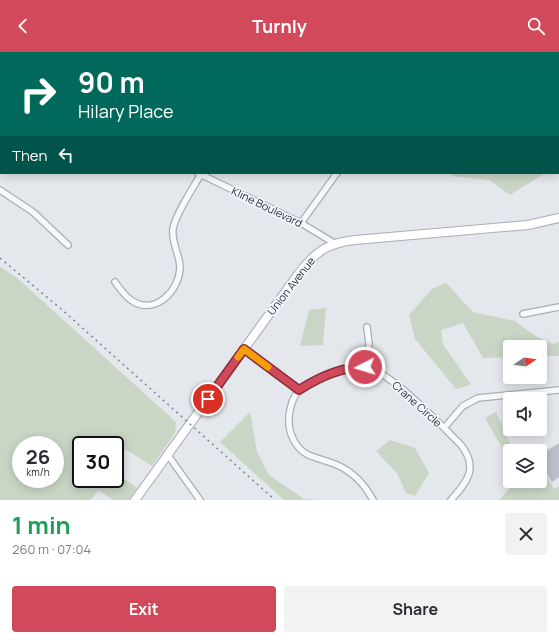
<!DOCTYPE html>
<meta charset="utf-8">
<style>
body{margin:0;font-family:Manrope,sans-serif;background:#f2f2f3;color:#2b2b33;height:100vh;display:flex;flex-direction:column;font-size:15px;white-space:nowrap}
*{box-sizing:border-box;margin:0}
p{font-size:13px;color:#7c7c81}
.icon{flex:none;width:22px;height:22px;fill:none;stroke:currentColor;stroke-width:2;stroke-linecap:round;stroke-linejoin:round}
.map{position:relative;height:448px;overflow:hidden}
.side{display:flex;flex-direction:column;background:#fff;flex:1}
.side>*{flex:none}
.guide{position:absolute;left:0px;top:0px;width:559px;height:122px;box-shadow:0 2px 10px #0003;background:#00695c;color:#fff;overflow:hidden}
.needle{width:26px;rotate:77deg}
.buttons{position:absolute;left:503px;top:288px;display:grid;gap:8px}
.buttons a{display:grid;place-items:center;width:44px;height:44px;border-radius:4px;background:#fff;box-shadow:0 2px 10px #0003;font-size:20px}
.speed{position:absolute;left:12px;top:384px;display:flex;gap:8px;font-size:20px;font-weight:700;text-align:center}
.speed>*{display:grid;place-content:center;width:52px;height:52px;border-radius:50%;background:#fff;box-shadow:0 2px 10px #0003;line-height:1}
.speed small{font-size:10px;font-weight:400}
.speed .limit{border:2px solid #111;border-radius:6px;background:#fff;color:#111}
.pin{position:absolute;display:grid;place-items:center;width:34px;height:34px;color:#fff;margin:-17px;border:2px solid #fff;border-radius:50%;box-shadow:0 1px 4px #0007}
.me{position:absolute;width:44px;margin:-22px;rotate:265deg;stroke-linejoin:round;filter:drop-shadow(0 0 3px #0008)}
.turn{display:flex;align-items:center;gap:14px;height:84px;padding:0 12px;font-size:18px}
.turn .icon{width:52px;height:52px;stroke-width:2.5}
.turn b{display:block;font-size:28px;line-height:34px}
.then{display:flex;align-items:center;height:38px;padding:0 12px;background:#0003;gap:8px;font-size:15px}
.round{display:grid;place-items:center;flex:none;width:42px;height:42px;border-radius:4px;background:#f2f2f3}
.overview{display:flex;align-items:center;justify-content:space-between;height:68px;padding:0 12px}
h1{font-size:24px;font-weight:700;line-height:30px;color:#1e9e55}
.cta{display:flex;gap:8px;margin-top:auto;padding:8px 12px}
.cta a{flex:1;height:46px;border-radius:4px;background:#d1495b;color:#fff;font-size:16px;font-weight:700;line-height:46px;text-align:center}
.cta a+a{background:#f2f2f3;color:#2b2b33}
header{display:flex;justify-content:space-between;align-items:center;height:52px;padding:0 12px;background:#d1495b;color:#fff;font-size:18px;font-weight:700}
.map>svg:first-child{display:block}
</style>
<header><svg class="icon" aria-label="back" viewBox="0 0 24 24"><path d="M15 5l-7 7 7 7"/></svg>Turnly<svg class="icon" aria-label="search" viewBox="0 0 24 24"><circle cx="10" cy="10" r="6"/><path d="M15 15l6 6"/></svg></header>
<div class="map">
<svg width="559" height="448" viewBox="0 0 559 448">
<rect width="100%" height="100%" fill="#e4e7ec"/>
<path fill="#c9d6c5" fill-rule="evenodd" d="M450 121H545L510 143 489 128 454 124Z
M0 215 16 225 176 370 175 381 152 414 125 397 115 413V393H81V427H115V420L137 436 129 448H113L98 438 91 448H0ZM21 393H55V427H21Z
M446 231 473 260 515 269 535 284 554 292 559 290V304H540V295H510V305L483 306 463 271 441 278 443 292 471 333 456 337 415 287 409 263 432 237Z
M326 256 323 293 300 294 309 258Z
M250 360 257 400 269 423 304 447 322 448H284L220 390Z
M496 360 513 399H510V422L509 408 485 366Z
M390 388 415 396 429 421 415 444 406 441 397 421 376 399Z
M540 414 554 437 559 434V448H499L511 435V429H526L529 437 535 433 533 429H540Z"/>
<path fill="#bbc0ca" d="M559 391V425L552 430 540 410V403Z"/>
<g fill="none" stroke-linecap="round" stroke-linejoin="round">
<defs>
<path id="street" d="M168 0 170 1
M397 0 398 1
M287 1 288 0
M479 1 480 0
M0 16H1
M558 47 559 48
M198 121 301 171 334 191
M0 138 33 160 68 193
M301 171 337 121
M115 230C120 237 126 246 134 250 156 262 179 239 180 216 180 203 171 190 173 177 175 163 193 136 201 122
M523 262 559 255
M244 297 299 338
M365 315 369 292 367 275
M444 376 463 354 478 346 559 338
M167 402 200 448
M373 448C365 433 353 420 337 413 317 404 300 407 291 382 286 368 290 344 303 335 318 326 348 311 366 315 392 321 441 373 461 393 479 416 467 430 451 448"/>
<path id="secondary" d="M135 448 299 221C316 199 328 191 355 188L528 173 559 166"/>
</defs>
<use href="#street" stroke="#a9aeb7" stroke-width="8"/>
<use href="#secondary" stroke="#a9aeb7" stroke-width="10"/>
<use href="#street" stroke="#f7f8fa" stroke-width="5.5"/>
<use href="#secondary" stroke="#fff" stroke-width="8"/>
<path stroke="#7d8696" stroke-width="1.5" stroke-dasharray="2 4" stroke-linecap="butt" d="M0 206 60 256 275 448"/>
</g>
<g fill="none" stroke-linecap="round" stroke-linejoin="round">
<defs>
<path id="route" d="M208 347 244 297 299 338C319 325 341 315 365 315"/>
</defs>
<use href="#route" stroke="#882f3b" stroke-width="10"/>
<use href="#route" stroke="#d1495b" stroke-width="7"/>
<path stroke="#f59e0b" stroke-width="7" d="M238 305 244 297 268 315"/>
</g>
<g text-anchor="middle" stroke-width="3.5" stroke-linejoin="round" paint-order="stroke">
<g font-size="11" fill="#2b3445" stroke="#f4f6f9">
<text transform="translate(267 155) rotate(26)" y="4">Kline Boulevard</text>
<text transform="translate(291 234) rotate(-52)" y="4">Union Avenue</text>
<text transform="translate(417 352) rotate(42)" y="4">Crane Circle</text>
</g>
</g>
</svg>
<div class="buttons">
<a><svg class="needle" viewBox="-14 -14 28 28"><path d="M0-13l5 13h-10z" fill="#e53935"/><path d="M0 13l5-13h-10z" fill="#7c7c81"/></svg></a>
<a><svg class="icon" aria-label="sound" viewBox="0 0 24 24"><path d="M4 9h4l5-4v14l-5-4H4zM17 9q2 3 0 6"/></svg></a>
<a><svg class="icon" aria-label="layers" viewBox="0 0 24 24"><path d="M12 4l9 5-9 5-9-5zM3 14l9 5 9-5"/></svg></a>
</div>
<div class="speed"><div>26<small>km/h</small></div><div class="limit">30</div></div>
<div class="pin" style="left:208px;top:347px;background:#d93025"><svg class="icon" aria-label="arrive" viewBox="0 0 24 24"><path d="M6 21V4h12l-3 4 3 4H6"/></svg></div>
<svg class="me" style="left:365px;top:315px" viewBox="-20 -20 40 40"><circle r="17" fill="#d1495b" stroke="#fff" stroke-width="3"/><path d="M0-11L8 9 0 5-8 9z" fill="#fff"/></svg>
<div class="guide">
<div class="turn"><svg class="icon" aria-label="right" viewBox="0 0 24 24"><path d="M7 20v-9h11M14 6l5 5-5 5"/></svg><div><b>90 m</b>Hilary Place</div></div>
<div class="then">Then<svg class="icon" aria-label="left" viewBox="0 0 24 24"><path d="M17 20v-9H6M10 6l-5 5 5 5"/></svg></div>
</div>
</div>
<section class="side">
<div class="overview"><div><h1>1 min</h1><p>260 m · 07:04</p></div><a class="round"><svg class="icon" aria-label="close" viewBox="0 0 24 24"><path d="M6 6l12 12M18 6L6 18"/></svg></a></div>
<div class="cta"><a>Exit</a><a>Share</a></div>
</section>
